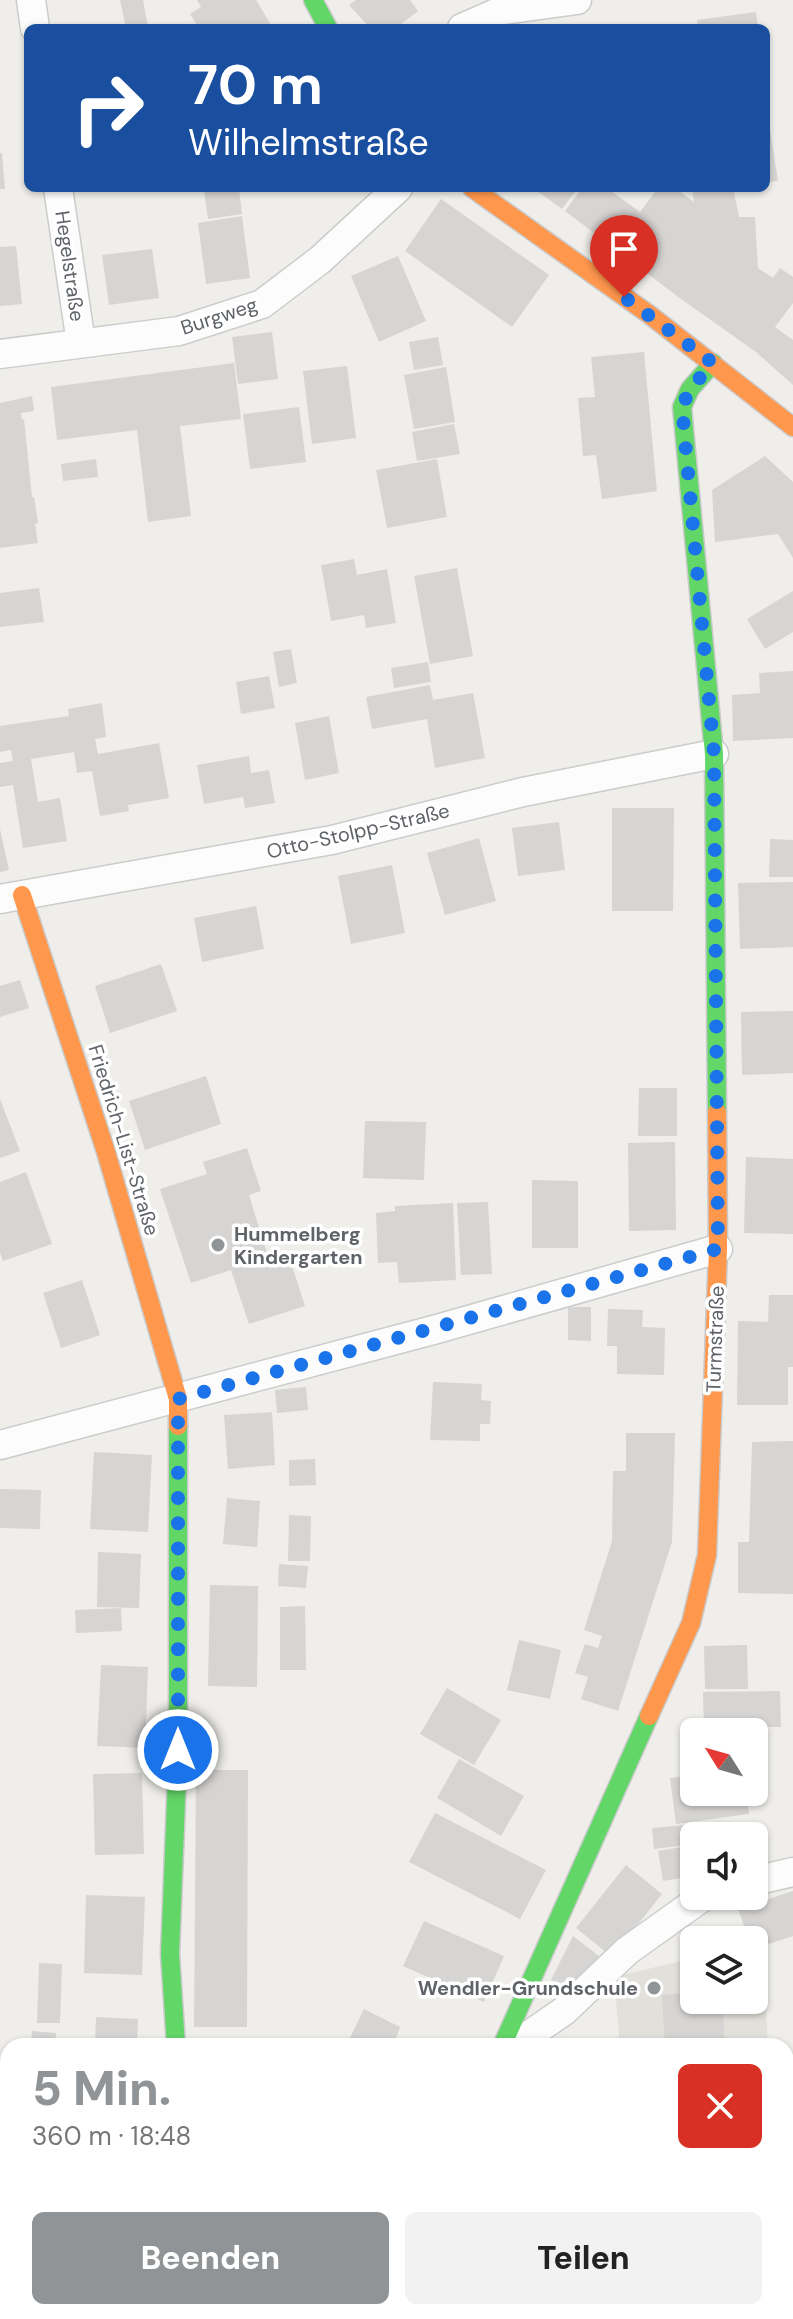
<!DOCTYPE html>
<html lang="de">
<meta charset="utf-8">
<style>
body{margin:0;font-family:"DM Sans",sans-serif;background:#f2f2f2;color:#222;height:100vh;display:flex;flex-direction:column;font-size:30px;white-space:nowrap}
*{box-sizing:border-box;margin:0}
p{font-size:26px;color:#767676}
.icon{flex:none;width:44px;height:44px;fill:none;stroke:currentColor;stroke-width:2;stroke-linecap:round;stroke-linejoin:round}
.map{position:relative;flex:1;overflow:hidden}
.details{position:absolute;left:0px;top:2038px;width:794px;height:282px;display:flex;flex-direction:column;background:#fff;border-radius:24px 24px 0 0;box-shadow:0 2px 6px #0004}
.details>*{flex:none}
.banner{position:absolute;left:24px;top:24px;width:746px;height:168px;border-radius:12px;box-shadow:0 2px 6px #0004;background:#1a4fa0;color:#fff;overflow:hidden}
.needle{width:52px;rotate:307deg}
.fabs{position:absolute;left:680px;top:1718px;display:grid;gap:16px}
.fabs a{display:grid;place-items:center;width:88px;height:88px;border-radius:12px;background:#fff;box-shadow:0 2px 6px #0004;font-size:40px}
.pin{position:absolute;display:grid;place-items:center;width:68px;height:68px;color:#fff;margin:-82px -34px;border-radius:50% 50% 50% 0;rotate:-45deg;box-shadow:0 0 8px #0007}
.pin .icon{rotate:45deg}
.me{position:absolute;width:88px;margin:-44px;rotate:0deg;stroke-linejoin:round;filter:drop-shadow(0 0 6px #0008)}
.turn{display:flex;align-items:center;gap:28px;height:168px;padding:0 32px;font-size:36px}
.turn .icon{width:104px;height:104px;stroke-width:2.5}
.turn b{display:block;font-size:56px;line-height:68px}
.round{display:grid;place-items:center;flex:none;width:84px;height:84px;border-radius:12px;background:#f2f2f2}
.headline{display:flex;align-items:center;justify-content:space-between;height:136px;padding:0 32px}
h1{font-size:48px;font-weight:800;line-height:60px;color:#919496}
.button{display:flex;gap:16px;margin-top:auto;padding:16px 32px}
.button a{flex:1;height:92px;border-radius:12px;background:#919496;color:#fff;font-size:32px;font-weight:800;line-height:92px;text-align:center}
.button a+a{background:#f2f2f2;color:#222}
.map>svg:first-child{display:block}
</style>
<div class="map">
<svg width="793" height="2319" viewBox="0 0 793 2319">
<rect width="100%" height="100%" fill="#efeeea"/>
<path fill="#e2e0da" d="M754 1953 763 1954 768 2046H620L614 1977 694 1958V2000H754Z"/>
<path fill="#d6d5d3" d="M120 0H143L148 27 126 28Z
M197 0H256L273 28H199L190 14 201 7Z
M356 0H410L418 11 396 28H370L349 5Z
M756 12 758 28H698L697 20Z
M766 104 778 181 766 182Z
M0 153H2L5 189H0Z
M229 188H239L242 214 208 219 204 191Z
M533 188H578L562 209Z
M582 188H607L640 212 658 188H675L694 202 692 188H733L739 217H755L758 268 773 278 780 268 793 277V303L775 327 793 340V385L756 352 681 299 565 211Z
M441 199 549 275 512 327 405 251Z
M242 216 250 278 206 284 198 223Z
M16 246 22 304 0 306V247Z
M152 249 159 298 109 305 102 255Z
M398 256 426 321 379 342 351 276Z
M272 332 278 379 238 384 232 337Z
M438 337 443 365 414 370 409 342Z
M644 352 657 491 602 499 596 455 583 456 578 398 595 397 591 357Z
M234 363 241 419 180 426 191 516 148 522 137 430 57 440 51 387Z
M347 366 356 438 312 444 303 371Z
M446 367 455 422 414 429 404 375Z
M32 396 34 411 21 413 22 420 24 419 32 497H34L38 523 35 524 38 543 0 548V403Z
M299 407 306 462 250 469 243 414Z
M454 424 460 454 417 461 412 432Z
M765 456 793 482V558L778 534 715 542 712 490Z
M96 459 98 477 63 481 61 464Z
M437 459 447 517 387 528 376 470Z
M354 559 357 575 387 569 396 623 366 628 364 615 331 621 321 565Z
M457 568 473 656 430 664 414 576Z
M39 588 44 622 0 627V593Z
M793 591V632L765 649 747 619Z
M291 649 297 683 279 687 273 652Z
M428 662 431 682 394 688 391 668Z
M793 671V738L733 741 732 695 760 693 759 673Z
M269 676 275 708 241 714 236 682Z
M430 685 433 700 473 693 485 758 435 768 427 719 372 729 366 697Z
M102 703 106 737 95 739 98 754 159 743 169 798 128 805 129 811 100 816 92 771 77 773 74 752 31 759 38 802 60 798 67 841 23 848 13 785 0 787V763L13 761 11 750 0 752V726L69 716 68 709Z
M329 716 339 773 305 780 295 723Z
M249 756 251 773 269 770 275 803 245 808 243 797 204 804 197 765Z
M612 808H674L673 911H612Z
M559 822 565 870 518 876 512 828Z
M0 829 9 870 0 872Z
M479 838 496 901 445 915 427 853Z
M770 839 793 840V877H769Z
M392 865 405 933 351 944 338 876Z
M793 882V947L740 949 738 883Z
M256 906 264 949 202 962 194 918Z
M161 964 177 1011 110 1033 95 986Z
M20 980 29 1008 0 1017V986Z
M793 1011V1073L742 1075 741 1012Z
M206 1076 221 1124 145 1150 129 1101Z
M639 1088H677V1136H638Z
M0 1099 20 1151 0 1158Z
M365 1121 426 1122 424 1180 363 1178Z
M675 1142 676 1230 629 1231 628 1143Z
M247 1148 261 1191 249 1195 271 1266 290 1260 305 1306 249 1324 231 1270 191 1283 160 1189 207 1174 203 1162Z
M746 1157 793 1159V1234L744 1233Z
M26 1172 52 1244 3 1261 0 1253V1182Z
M532 1180 578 1181V1248H532Z
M488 1202 492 1274 461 1275 457 1203Z
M453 1203 456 1280 399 1283 397 1262 378 1263 376 1213 395 1211V1206Z
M82 1280 100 1335 61 1348 43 1293Z
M769 1295H793V1367H788V1405H737L738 1321 768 1322Z
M568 1307H591V1341L568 1340Z
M608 1309 643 1310 642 1327 665 1328 664 1375 617 1374V1346H607Z
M433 1382 482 1384 481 1400 491 1401 490 1424H480V1441L430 1440Z
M306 1387 308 1410 277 1413 275 1390Z
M272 1412 275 1465 228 1469 224 1415Z
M626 1433H675L674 1471 672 1542 618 1711 581 1699 588 1677 575 1673 585 1644 598 1648 602 1636 584 1630 612 1541 613 1471H626Z
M793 1441V1594L738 1593V1542H749L752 1442Z
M94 1452 152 1455 148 1532 90 1529Z
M315 1459 316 1485 289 1486V1460Z
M0 1489 41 1490 40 1529 0 1528Z
M227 1498 260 1501 257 1547 223 1544Z
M289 1515 311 1516 310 1561H288Z
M98 1552 141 1554 139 1608 97 1607Z
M279 1564 308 1566 306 1588 278 1586Z
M210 1585 258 1586 257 1687 208 1686Z
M305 1606 306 1670H280V1607Z
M121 1608 122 1631 76 1633 75 1610Z
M519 1640 561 1650 550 1699 507 1690Z
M747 1645 748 1689H705L704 1646Z
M101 1665 148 1667 145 1748 97 1746Z
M447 1688 501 1720 474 1765 420 1734Z
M780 1691 781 1727H760V1758L754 1759V1732H704L703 1692Z
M459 1759 524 1796 501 1836 437 1798Z
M196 1770H248L247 2027H194Z
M142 1773 144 1854 95 1855 93 1774Z
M694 1775V1792H746L749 1814 676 1824 670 1778Z
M435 1813 546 1870 520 1919 409 1862Z
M685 1825 687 1845 654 1849 652 1828Z
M694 1845V1876L663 1881 658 1851Z
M626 1865 662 1894 612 1957 576 1928Z
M793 1891V1936L754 1949V1940H749L738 1909Z
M86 1895 145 1897 142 1975 84 1973Z
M424 1921 504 1956 484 2002 403 1966Z
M573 1936 604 1960 567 1990 551 1980Z
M39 1963 62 1964 60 2023H37Z
M694 1993V2000H722L725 2046H665L662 1995Z
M364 2009 400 2027 393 2046H356L348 2042Z
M96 2017 138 2019 137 2046H95Z
M32 2031 56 2033 55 2046H31Z
M5 2142 8 2143V2168L0 2164V2156Z
M8 2193V2299L0 2317V2211Z
M296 2312H302L321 2319H293Z"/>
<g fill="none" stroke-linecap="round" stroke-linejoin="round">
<defs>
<path id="street" d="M31 0 35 28
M462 28 503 10 577 0
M58 188 81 343
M0 354 179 331 262 304 320 260 398 188
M0 899 332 840 523 792 714 754
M0 1445 437 1329 718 1249
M754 1881 793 1872
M513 2046 564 2011 627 1951 704 1896
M0 2079 8 2082
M385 2319 388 2312"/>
<path id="fast" d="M313 0 328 28
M713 363 690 389 682 407 714 754 717 1112
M176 2046 170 1954 178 1750V1426
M502 2046 649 1716"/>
<path id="slow" d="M472 188 650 315 793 427
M22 895 106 1152 178 1399V1426
M649 1716 691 1623 707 1555 718 1249 717 1112"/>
</defs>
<use href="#street" stroke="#cbcccc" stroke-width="31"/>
<use href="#fast" stroke="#cacacb" stroke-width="21"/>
<use href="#slow" stroke="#cacacb" stroke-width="21"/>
<path stroke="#cacfcc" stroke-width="5" stroke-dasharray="8 4" stroke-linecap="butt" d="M266 2312V2319"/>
<use href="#street" stroke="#fdfcfc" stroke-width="28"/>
<use href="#fast" stroke="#63d668" stroke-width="18"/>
<use href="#slow" stroke="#ff974d" stroke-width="18"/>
</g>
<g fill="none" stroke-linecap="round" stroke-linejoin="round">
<path stroke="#1a73e8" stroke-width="14" stroke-dasharray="0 25.2" d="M178 1750V1399L718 1249 714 754 682 407 690 389 713 363 624 297"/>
</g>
<g fill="#919496" stroke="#fff" stroke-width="3">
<circle cx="218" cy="1245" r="8"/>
<circle cx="654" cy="1988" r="8"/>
</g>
<g text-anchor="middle" stroke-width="7" stroke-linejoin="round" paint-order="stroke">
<g font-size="20" fill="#5f6368" stroke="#fff">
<text transform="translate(70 266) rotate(82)" y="7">Hegelstraße</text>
<text transform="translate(219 316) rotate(-18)" y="7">Burgweg</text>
<text transform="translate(358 831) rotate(-13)" y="7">Otto-Stolpp-Straße</text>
<text transform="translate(124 1140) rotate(73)" y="7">Friedrich-List-Straße</text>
<text transform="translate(715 1339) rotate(-88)" y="7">Turmstraße</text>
</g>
<g font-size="20" font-weight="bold" fill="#5f6368" stroke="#fff" text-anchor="start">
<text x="234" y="1241">Hummelberg<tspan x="234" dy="23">Kindergarten</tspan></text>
<text x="638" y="1995" text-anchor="end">Wendler-Grundschule</text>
</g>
</g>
</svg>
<div class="fabs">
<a><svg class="needle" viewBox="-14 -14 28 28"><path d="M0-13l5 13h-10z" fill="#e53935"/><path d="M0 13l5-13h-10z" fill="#767676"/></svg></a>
<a><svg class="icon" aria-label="sound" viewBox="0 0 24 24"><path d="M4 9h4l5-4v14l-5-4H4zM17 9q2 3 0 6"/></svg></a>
<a><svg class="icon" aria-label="layers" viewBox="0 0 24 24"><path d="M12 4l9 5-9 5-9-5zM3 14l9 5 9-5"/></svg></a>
</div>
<div class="pin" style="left:624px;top:297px;background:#d93025"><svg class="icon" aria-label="arrive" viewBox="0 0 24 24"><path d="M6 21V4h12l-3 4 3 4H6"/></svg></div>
<svg class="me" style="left:178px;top:1750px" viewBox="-20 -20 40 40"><circle r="17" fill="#1a73e8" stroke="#fff" stroke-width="3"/><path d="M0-11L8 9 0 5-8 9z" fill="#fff"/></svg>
<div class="banner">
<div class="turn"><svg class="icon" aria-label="right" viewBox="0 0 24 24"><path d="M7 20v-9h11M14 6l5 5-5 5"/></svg><div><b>70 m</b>Wilhelmstraße</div></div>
</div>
<section class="details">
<div class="headline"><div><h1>5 Min.</h1><p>360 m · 18:48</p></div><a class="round" style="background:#d93025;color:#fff"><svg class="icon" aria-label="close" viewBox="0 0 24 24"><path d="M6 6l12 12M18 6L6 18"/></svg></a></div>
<div class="button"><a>Beenden</a><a>Teilen</a></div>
</section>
</div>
